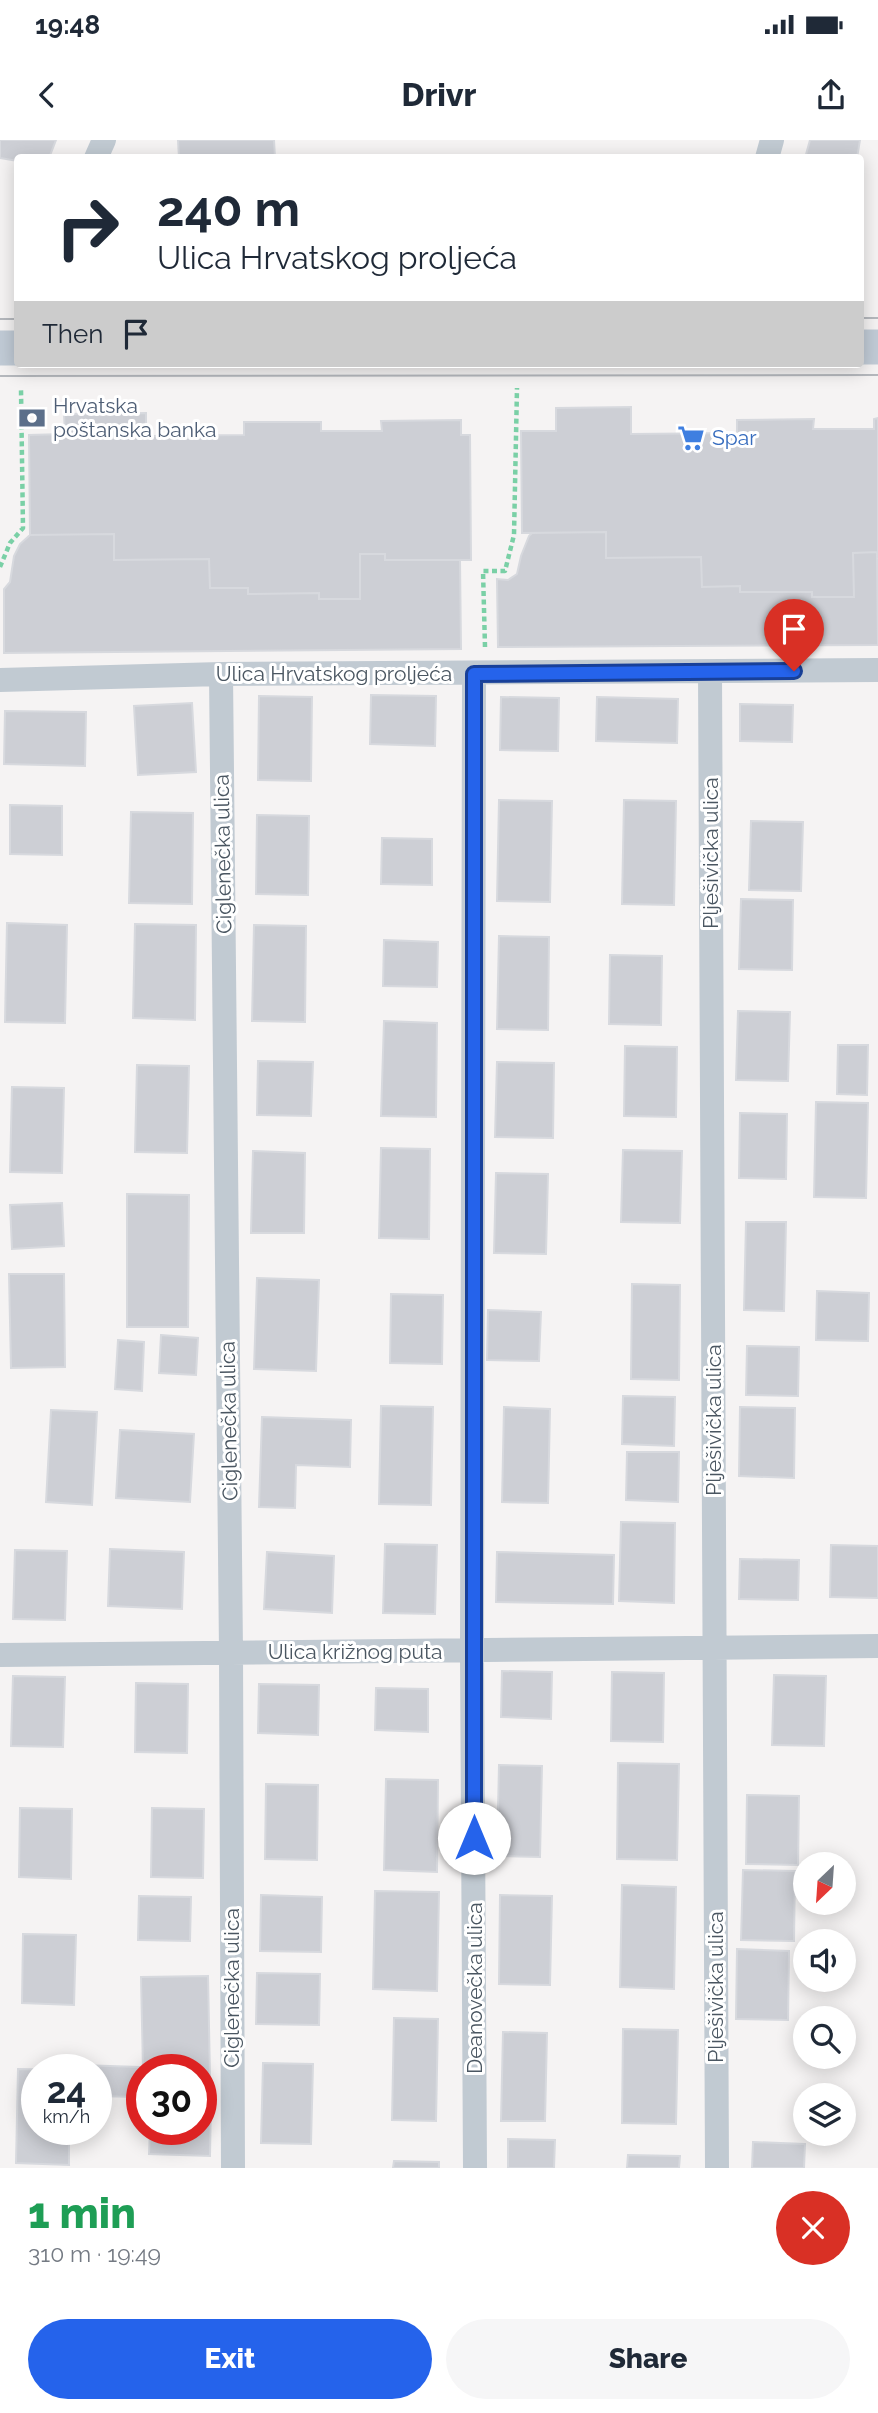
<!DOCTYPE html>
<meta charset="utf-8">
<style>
body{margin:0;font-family:Raleway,sans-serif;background:#f6f6f7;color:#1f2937;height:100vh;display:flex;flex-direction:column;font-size:26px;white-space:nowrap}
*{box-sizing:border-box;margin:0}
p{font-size:23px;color:#747a83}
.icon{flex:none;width:38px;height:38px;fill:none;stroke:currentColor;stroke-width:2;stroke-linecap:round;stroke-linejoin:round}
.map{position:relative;height:2028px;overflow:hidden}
.side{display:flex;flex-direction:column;background:#fff;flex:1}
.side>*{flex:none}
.top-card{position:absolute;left:14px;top:14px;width:850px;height:214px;border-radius:7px;box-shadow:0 4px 18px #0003;background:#fff;color:#1f2937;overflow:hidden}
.needle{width:46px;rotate:205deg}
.tools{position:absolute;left:793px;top:1712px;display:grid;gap:14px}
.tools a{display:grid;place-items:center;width:63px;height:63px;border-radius:50%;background:#fff;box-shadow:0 4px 18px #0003;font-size:35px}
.speed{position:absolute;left:21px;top:1914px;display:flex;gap:14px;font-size:35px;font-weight:700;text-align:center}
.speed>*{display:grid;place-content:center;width:91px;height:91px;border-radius:50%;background:#fff;box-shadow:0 4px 18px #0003;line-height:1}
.speed small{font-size:18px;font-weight:400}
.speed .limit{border:10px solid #d22;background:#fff;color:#111}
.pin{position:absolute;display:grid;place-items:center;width:60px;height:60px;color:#fff;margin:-72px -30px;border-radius:50% 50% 50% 0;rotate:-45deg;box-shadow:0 0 7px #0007}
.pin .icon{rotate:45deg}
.me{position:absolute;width:77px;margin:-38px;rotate:0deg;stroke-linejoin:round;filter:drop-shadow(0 0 5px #0008)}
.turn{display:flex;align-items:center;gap:24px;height:147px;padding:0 28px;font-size:32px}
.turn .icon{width:91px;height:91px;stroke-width:2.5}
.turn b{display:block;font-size:49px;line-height:60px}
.then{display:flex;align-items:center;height:66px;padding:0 28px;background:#0003;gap:14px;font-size:26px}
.round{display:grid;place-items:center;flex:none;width:74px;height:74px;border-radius:37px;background:#f6f6f7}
.head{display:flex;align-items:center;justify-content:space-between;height:119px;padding:0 28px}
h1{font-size:42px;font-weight:800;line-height:52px;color:#1e9e55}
.primary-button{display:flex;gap:14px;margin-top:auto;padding:14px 28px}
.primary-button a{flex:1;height:80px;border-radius:42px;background:#2563eb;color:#fff;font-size:28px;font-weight:800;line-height:80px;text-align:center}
.primary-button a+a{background:#f6f6f7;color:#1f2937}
.status{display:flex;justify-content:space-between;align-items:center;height:49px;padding:0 35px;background:#fff;direction:ltr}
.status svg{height:19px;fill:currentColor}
header{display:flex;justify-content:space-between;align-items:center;height:91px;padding:0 28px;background:#fff;font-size:32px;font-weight:800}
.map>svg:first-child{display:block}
</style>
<div class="status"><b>19:48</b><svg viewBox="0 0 49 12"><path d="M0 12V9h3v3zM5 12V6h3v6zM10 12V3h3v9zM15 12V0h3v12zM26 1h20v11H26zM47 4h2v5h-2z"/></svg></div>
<header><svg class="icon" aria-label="back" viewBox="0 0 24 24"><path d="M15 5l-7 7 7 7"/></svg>Drivr<svg class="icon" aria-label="share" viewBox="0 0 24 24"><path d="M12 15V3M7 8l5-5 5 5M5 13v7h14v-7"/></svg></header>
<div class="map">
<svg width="878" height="2028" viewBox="0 0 878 2028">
<rect width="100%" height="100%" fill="#f5f3f3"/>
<path fill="#cdcfd5" stroke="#d7d9de" stroke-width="2" d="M0 0H56L49 18H18V21L0 18Z
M178 0H274L275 18H179Z
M810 0H860L857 18H805Z
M631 267V294L737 293V280L814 279 813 289H874V279L878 278V418L877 412 853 413 854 457H812V452H740V446L702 447 701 417 606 418V392L522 393 521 291H556V268Z
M146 273V296L244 295V282H321V291H382L381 281 461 280V295H470L471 420H385V414H360V459H319V453L248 454V448H210L209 419 114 420V394L30 395 29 295 65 294 64 274Z
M606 392V418L701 417 702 447 740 446V452H812V457H854L853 413 877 412 878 505 498 507 497 439 508 440 517 434 521 416 529 396 532 393Z
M114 394V420L209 419 210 448H248V454L319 453V459H360V414H385V420H460L461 509 4 513V449L10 442 14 416 20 404 30 395Z
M371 555 436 556 435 606 370 604Z
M259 556 312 557 311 641 258 640Z
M501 557 559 558 558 611 500 610Z
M597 557 678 559 677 603 596 601Z
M192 563 196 632 138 635 134 566Z
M740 564 793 565 792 602 740 601Z
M5 571 86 572 85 626 4 624Z
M499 660 552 661 550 762 497 761Z
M624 660 676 661 674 765 622 764Z
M10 665 62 666V715L10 714Z
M131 672 193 673 192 764 129 763Z
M257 675 309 676 308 755 256 754Z
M751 681 803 682 801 751 749 750Z
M382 698 432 699V745L381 744Z
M741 759 793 760 792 830 739 829Z
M7 783 67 785 65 883 5 882Z
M135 784 196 785 195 880 133 878Z
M254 785 306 786 305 882 252 881Z
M499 796 549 797 548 890 497 889Z
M384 800 438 802 437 847 383 846Z
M610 815 662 816 661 885 609 884Z
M738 871 790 872 788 941 736 940Z
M384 881 437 883 436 977 381 976Z
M838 905H868L867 955 837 954Z
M625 906 677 907 676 977 624 976Z
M258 921 313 922 311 976 257 975Z
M497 922 554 923 553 998 495 997Z
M137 925 189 926 187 1013 135 1012Z
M12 947 64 948 62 1033 10 1032Z
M816 962 868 963 866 1058 814 1057Z
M740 973 787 974 786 1039 739 1038Z
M381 1008 430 1009 429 1099 379 1098Z
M623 1010 682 1011 680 1083 621 1082Z
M253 1011 305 1013 304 1093H251Z
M496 1033 548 1034 546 1114 494 1113Z
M127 1054 189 1055 188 1187H127Z
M62 1063 64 1106 12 1109 10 1065Z
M746 1082H786L784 1171 744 1170Z
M9 1134H64L65 1227 11 1228Z
M257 1138 319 1140 316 1231 254 1229Z
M632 1144 680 1145 679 1240 631 1239Z
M817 1151 869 1153 868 1201 816 1200Z
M391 1154 443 1155 442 1224 390 1223Z
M488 1170 541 1172 539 1221 487 1220Z
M161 1195 198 1198 196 1235 159 1233Z
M118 1200 144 1202 142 1251 115 1249Z
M747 1206 799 1207 798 1256 746 1255Z
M623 1256 675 1257 674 1306 622 1304Z
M381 1266 433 1267 431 1365 379 1364Z
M504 1267 550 1269 548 1363 502 1362Z
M740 1267 795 1268 794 1338 739 1336Z
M51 1270 97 1272 92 1365 46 1362Z
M262 1277 351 1280 350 1327 296 1325 295 1368 259 1367Z
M120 1290 194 1294 190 1362 116 1358Z
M627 1312H679L678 1362 626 1360Z
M621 1382 675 1383 674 1463 619 1461Z
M385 1404 437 1405 435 1474 383 1473Z
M831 1405 878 1406V1458L830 1457Z
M110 1409 184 1412 182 1469 108 1466Z
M15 1410 67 1411 65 1480 13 1479Z
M267 1412 334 1416 332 1473 264 1469Z
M497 1412 614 1415 613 1464 496 1462Z
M740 1419 799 1420 798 1460 739 1459Z
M502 1531 552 1532 551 1579 501 1577Z
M612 1532 664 1533 663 1602 611 1601Z
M774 1535 826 1536 824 1606 772 1605Z
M13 1536 65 1537 63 1607 11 1606Z
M136 1543 188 1544 187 1613 135 1612Z
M259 1544 319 1545 318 1595 258 1593Z
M376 1548 428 1549V1592L375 1590Z
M618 1623 679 1624 677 1720 617 1719Z
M499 1625 542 1626 540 1717 497 1716Z
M386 1639 438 1640 437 1732 384 1730Z
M266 1644 318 1645 317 1720 265 1719Z
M747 1655 799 1656 798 1725 746 1724Z
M20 1668 72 1669 71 1739 19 1737Z
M152 1668 204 1669 203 1738 151 1737Z
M743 1730 795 1731 794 1801 741 1800Z
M622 1745 676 1747 674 1849 620 1847Z
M375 1751 439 1752 437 1851 373 1849Z
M261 1755 322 1757 321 1812 260 1811Z
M500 1755 552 1756 550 1845 499 1844Z
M139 1756 191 1757 190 1801 138 1800Z
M23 1794 76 1795 74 1865 22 1863Z
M737 1809 789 1811 788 1880 736 1879Z
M257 1833 320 1834 319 1885 256 1884Z
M208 1836 210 1936H201V1930H143L141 1837Z
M394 1878 438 1879 436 1981 392 1980Z
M623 1889 678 1890 676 1984 622 1983Z
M503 1892 547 1893 545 1981H501Z
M263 1923 313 1924 311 2004 261 2003Z
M80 1925 139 1927 138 1957 96 1956V1930H80Z
M18 1929 70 1930H37V1990H69V2025L16 2023Z
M201 1961H211L210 2016 149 2014 150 1990H201Z
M508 1999 555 2000 554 2028H508Z
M753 2002 805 2004 804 2028H752Z
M628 2015 680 2016 679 2028H627Z
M394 2021 439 2022V2028H393Z"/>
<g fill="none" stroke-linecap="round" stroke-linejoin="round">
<path stroke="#7ad0a6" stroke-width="4.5" stroke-dasharray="5 3.5" stroke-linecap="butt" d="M0 427 10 403 23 388 21 249
M485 507 483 431H505L514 395 517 248"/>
<path stroke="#c1cad2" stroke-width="24" d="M96 18 104 0
M767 18 772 0
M710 532 717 2028
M221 534 231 1512 233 2028
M474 534 472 1512 475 2028
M0 540 221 534 878 530
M0 1515 878 1506"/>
<path stroke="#c1cbd6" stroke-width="35" d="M861 207H878
M0 208H18"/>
<path stroke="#b5b8bd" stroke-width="2" d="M861 178H878
M0 179H18
M0 236 878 235"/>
</g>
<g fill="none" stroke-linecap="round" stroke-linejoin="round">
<defs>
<path id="route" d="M474 1698V534L794 531"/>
</defs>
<use href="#route" stroke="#184099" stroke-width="18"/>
<use href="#route" stroke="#2563eb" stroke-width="12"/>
</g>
<defs>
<symbol id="bank-bare" viewBox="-9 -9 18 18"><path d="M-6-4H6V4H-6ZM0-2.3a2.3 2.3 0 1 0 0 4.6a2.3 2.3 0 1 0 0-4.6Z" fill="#5c6f8a" stroke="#fff" stroke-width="2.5" paint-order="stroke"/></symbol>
<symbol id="supermarket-bare" viewBox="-9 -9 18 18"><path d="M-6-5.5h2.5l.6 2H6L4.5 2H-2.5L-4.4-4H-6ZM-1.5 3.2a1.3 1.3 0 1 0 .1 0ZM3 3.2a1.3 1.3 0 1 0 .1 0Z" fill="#3f7fe0" stroke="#fff" stroke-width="2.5" paint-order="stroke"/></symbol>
</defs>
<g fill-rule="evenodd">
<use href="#bank-bare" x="13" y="259" width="38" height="38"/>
<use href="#supermarket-bare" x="672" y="279" width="38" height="38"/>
</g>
<g text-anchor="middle" stroke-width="6" stroke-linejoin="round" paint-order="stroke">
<g font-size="21" fill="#4e5e75" stroke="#fff" text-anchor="start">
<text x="53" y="273">Hrvatska<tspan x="53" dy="24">poštanska banka</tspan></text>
</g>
<g font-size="21" fill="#366cbe" stroke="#fff" text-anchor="start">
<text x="712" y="305">Spar</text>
</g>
<g font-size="21" fill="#4a5661" stroke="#fff">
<text x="334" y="541">Ulica Hrvatskog proljeća</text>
<text transform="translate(711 713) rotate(-90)" y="7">Plješivička ulica</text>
<text transform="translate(223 714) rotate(-91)" y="7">Ciglenečka ulica</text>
<text transform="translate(714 1280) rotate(-90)" y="7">Plješivička ulica</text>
<text transform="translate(229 1281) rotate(-91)" y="7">Ciglenečka ulica</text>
<text x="355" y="1519">Ulica križnog puta</text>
<text transform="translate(716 1847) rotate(-90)" y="7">Plješivička ulica</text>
<text transform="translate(232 1848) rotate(-90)" y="7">Ciglenečka ulica</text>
<text transform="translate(475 1848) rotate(-90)" y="7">Deanovečka ulica</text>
</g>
</g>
</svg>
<div class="tools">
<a><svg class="needle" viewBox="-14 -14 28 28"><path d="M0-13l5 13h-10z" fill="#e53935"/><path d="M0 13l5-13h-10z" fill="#747a83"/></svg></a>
<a><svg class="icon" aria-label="sound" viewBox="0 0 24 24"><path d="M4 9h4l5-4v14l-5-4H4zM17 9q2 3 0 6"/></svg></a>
<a><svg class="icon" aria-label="search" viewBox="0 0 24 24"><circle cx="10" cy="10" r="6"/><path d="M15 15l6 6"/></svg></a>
<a><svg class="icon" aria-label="layers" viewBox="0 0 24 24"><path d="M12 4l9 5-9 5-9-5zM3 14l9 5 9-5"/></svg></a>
</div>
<div class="speed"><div>24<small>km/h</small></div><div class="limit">30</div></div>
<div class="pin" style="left:794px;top:531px;background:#d93025"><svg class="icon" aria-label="arrive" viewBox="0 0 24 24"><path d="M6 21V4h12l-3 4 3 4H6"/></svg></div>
<svg class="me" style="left:474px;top:1698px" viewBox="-20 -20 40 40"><circle r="19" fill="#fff"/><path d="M0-13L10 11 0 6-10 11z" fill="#2563eb"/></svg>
<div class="top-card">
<div class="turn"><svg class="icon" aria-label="right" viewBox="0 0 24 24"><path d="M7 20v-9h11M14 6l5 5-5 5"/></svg><div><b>240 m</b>Ulica Hrvatskog proljeća</div></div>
<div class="then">Then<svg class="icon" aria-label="arrive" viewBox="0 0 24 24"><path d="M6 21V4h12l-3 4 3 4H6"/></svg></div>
</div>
</div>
<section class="side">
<div class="head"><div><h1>1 min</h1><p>310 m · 19:49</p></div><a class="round" style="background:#d93025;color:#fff"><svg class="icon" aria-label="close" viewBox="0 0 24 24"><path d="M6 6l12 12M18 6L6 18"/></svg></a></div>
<div class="primary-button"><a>Exit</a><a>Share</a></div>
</section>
